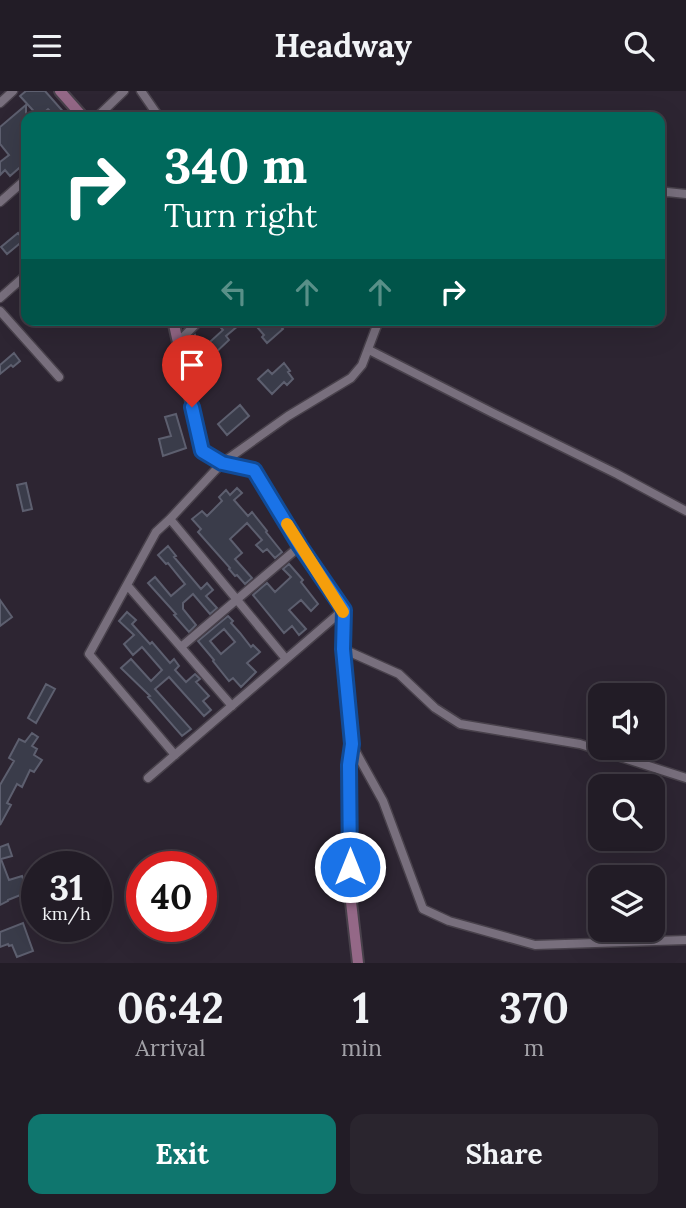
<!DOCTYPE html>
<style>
body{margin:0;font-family:Lora,serif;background:#2a252e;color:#f1f3f6;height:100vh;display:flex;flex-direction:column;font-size:26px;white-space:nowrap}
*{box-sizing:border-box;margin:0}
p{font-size:23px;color:#a2a1a7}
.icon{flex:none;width:38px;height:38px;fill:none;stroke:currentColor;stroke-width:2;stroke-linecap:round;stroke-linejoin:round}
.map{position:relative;height:872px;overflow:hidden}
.details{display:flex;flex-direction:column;background:#221c26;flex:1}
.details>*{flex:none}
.hud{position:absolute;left:21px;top:21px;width:644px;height:214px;border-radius:14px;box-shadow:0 7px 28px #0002,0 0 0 2px #3f3a43;background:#00695c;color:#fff;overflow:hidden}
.controls{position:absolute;left:588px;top:592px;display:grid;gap:14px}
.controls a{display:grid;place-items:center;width:77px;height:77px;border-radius:14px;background:#221c26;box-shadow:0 7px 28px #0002,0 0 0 2px #3f3a43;font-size:35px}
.speed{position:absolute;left:21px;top:760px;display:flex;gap:14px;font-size:35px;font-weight:700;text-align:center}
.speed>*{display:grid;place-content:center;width:91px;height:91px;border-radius:50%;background:#221c26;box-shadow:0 7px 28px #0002,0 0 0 2px #3f3a43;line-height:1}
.speed small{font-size:18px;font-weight:400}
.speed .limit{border:10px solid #d22;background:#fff;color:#111}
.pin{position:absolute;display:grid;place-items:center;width:60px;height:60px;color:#fff;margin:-72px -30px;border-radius:50% 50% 50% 0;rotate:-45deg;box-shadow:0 0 7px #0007}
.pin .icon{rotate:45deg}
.me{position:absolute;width:77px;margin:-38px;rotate:0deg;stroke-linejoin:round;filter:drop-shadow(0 0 5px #0008)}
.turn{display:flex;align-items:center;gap:24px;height:147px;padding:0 28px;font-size:32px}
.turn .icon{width:91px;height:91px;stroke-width:2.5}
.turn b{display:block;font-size:49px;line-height:60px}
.lanes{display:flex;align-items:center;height:66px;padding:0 28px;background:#0003;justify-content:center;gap:35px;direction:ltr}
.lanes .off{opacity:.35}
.eta{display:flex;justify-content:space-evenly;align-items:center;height:119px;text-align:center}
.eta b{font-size:42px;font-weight:700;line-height:49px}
.action{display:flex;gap:14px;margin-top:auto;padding:14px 28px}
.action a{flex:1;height:80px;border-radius:14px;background:#0f766e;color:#fff;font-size:28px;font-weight:700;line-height:80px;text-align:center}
.action a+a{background:#2a252e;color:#f1f3f6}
header{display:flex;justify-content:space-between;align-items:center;height:91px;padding:0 28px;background:#221c26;font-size:32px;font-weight:700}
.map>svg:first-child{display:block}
</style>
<header><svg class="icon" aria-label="menu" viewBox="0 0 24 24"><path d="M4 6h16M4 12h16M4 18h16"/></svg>Headway<svg class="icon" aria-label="search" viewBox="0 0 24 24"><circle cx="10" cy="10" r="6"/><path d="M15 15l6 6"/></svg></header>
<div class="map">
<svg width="686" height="872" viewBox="0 0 686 872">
<rect width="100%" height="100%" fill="#2d2532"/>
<path fill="#3a3c4a" stroke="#5d5f6f" stroke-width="2" fill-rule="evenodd" d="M26 0H45L68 26H56L48 18 39 26 20 5Z
M26 14V71L10 85 5 79 0 84V71L9 64 0 53V36Z
M18 142 24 149 7 163 1 156Z
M214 229H245L226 245 229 249 212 265 213 267 203 271 205 276 194 279 186 252 195 244 200 260 223 239Z
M251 229H275L283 238 267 252 262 246 264 244Z
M14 262 20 270 13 276 11 274 0 283V274Z
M284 272 290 280 288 281 293 288 287 294 284 291 272 303 258 288 268 279 272 283Z
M240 314 249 325 227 344 218 333Z
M176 323 186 357 163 365 159 348 171 345 165 326Z
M26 392 32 418 23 420 17 394Z
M237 397 242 402 234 409 248 425 252 421 267 440 266 441 282 461 275 467 267 458 263 461 256 454 262 449 247 432 230 448 242 462 235 468 252 487 245 493 237 484 235 485 229 478 230 477 198 441 201 438 192 428 202 420 207 425 222 410 219 406 226 399 230 404Z
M168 455 176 465 174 466 201 498 207 492 213 499 206 505 217 517 210 523 193 503 183 512V518L196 534 189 541 174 524 176 523 148 492 155 486 171 505 185 493 168 472 166 473 158 464Z
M289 473 303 489 301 491 318 513 311 520 301 509 289 519 306 538 299 544 292 535 284 542 253 504 267 492 275 501 291 486 283 478Z
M0 509 12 526 0 535Z
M127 521 136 529 132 533 150 553 152 551 170 572 174 568 179 575 175 579 186 591 195 583 200 588 196 591 209 605 203 610 211 619 204 625 169 586 155 598 191 638 182 645 148 606 150 605 121 577 131 568 151 590 162 579 142 556 133 564 124 553 134 544 119 530Z
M228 525 233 530 231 532 240 542 251 556 253 554 260 561 247 572 256 581 241 596 233 587 229 590 213 570 214 569 198 550ZM224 538 235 551 221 563 210 550Z
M46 593 55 598 36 632 28 627Z
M32 642 38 646 32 655 37 658 34 664 42 669 34 681 30 679 22 696 17 693 7 712 11 714 0 734V694L14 670 9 667 19 648 25 651Z
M8 753 12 765 1 768 9 789 22 785 28 801 8 809V810L0 814V756Z
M23 832 33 860 17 866 12 854 9 855 8 853 0 856V841Z"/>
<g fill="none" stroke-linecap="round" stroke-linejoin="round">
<defs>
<path id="street" d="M141 0 159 26
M0 12 13 0
M97 26 124 0
M660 102 667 101 686 103
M0 111 26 88
M0 207 26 184
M0 220 59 286
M178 251 200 229
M369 259 491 321 617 383 686 420
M170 428 286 568
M127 494 232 615
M181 556 300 455
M343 558 399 583 435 617 460 633 580 653 686 687
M352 654 383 710 423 818 449 830 535 854 686 849
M175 664 89 563 156 441 170 428 222 372 288 325 351 287 362 274 379 229
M148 687 343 519"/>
<path id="secondary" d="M60 0 83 26
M173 229 202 360 222 372 254 379 300 455 343 519V558L351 653 349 675 350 802 358 872"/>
</defs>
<use href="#street" stroke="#48414b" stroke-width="11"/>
<use href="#secondary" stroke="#48414b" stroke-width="14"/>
<use href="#street" stroke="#786f7d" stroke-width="8"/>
<use href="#secondary" stroke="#946887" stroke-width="10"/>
</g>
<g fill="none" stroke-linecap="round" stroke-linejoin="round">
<defs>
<path id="route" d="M192 316 202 360 222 372 254 379 300 455 344 519 343 558 352 653 349 674 350 776"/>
</defs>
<use href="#route" stroke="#114b97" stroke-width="18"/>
<use href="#route" stroke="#1a73e8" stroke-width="12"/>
<path stroke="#f59e0b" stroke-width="12" d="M287 433 343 521"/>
</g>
</svg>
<div class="controls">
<a><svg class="icon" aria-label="sound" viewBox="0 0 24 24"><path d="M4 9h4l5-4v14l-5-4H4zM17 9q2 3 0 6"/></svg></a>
<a><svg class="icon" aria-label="search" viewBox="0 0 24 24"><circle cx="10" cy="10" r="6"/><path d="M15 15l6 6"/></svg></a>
<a><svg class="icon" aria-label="layers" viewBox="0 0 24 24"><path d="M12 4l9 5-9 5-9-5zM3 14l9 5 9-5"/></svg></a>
</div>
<div class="speed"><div>31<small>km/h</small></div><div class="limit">40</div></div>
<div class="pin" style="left:192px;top:316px;background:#d93025"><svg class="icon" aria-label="arrive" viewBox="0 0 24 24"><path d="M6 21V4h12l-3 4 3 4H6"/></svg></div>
<svg class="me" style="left:350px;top:776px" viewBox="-20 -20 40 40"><circle r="17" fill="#1a73e8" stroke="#fff" stroke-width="3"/><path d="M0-11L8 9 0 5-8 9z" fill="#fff"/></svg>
<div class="hud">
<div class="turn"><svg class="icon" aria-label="right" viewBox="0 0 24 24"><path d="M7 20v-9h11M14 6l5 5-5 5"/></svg><div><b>340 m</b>Turn right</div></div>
<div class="lanes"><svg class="icon off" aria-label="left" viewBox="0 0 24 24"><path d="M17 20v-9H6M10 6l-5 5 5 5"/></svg><svg class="icon off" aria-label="ahead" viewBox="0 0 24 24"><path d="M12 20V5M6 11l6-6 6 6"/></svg><svg class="icon off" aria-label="ahead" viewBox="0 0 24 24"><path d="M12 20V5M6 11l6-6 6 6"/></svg><svg class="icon" aria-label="right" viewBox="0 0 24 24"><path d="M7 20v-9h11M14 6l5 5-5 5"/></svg></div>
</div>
</div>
<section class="details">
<div class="eta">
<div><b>06:42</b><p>Arrival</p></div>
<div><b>1</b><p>min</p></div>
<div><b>370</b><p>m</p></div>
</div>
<div class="action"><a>Exit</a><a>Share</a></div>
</section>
